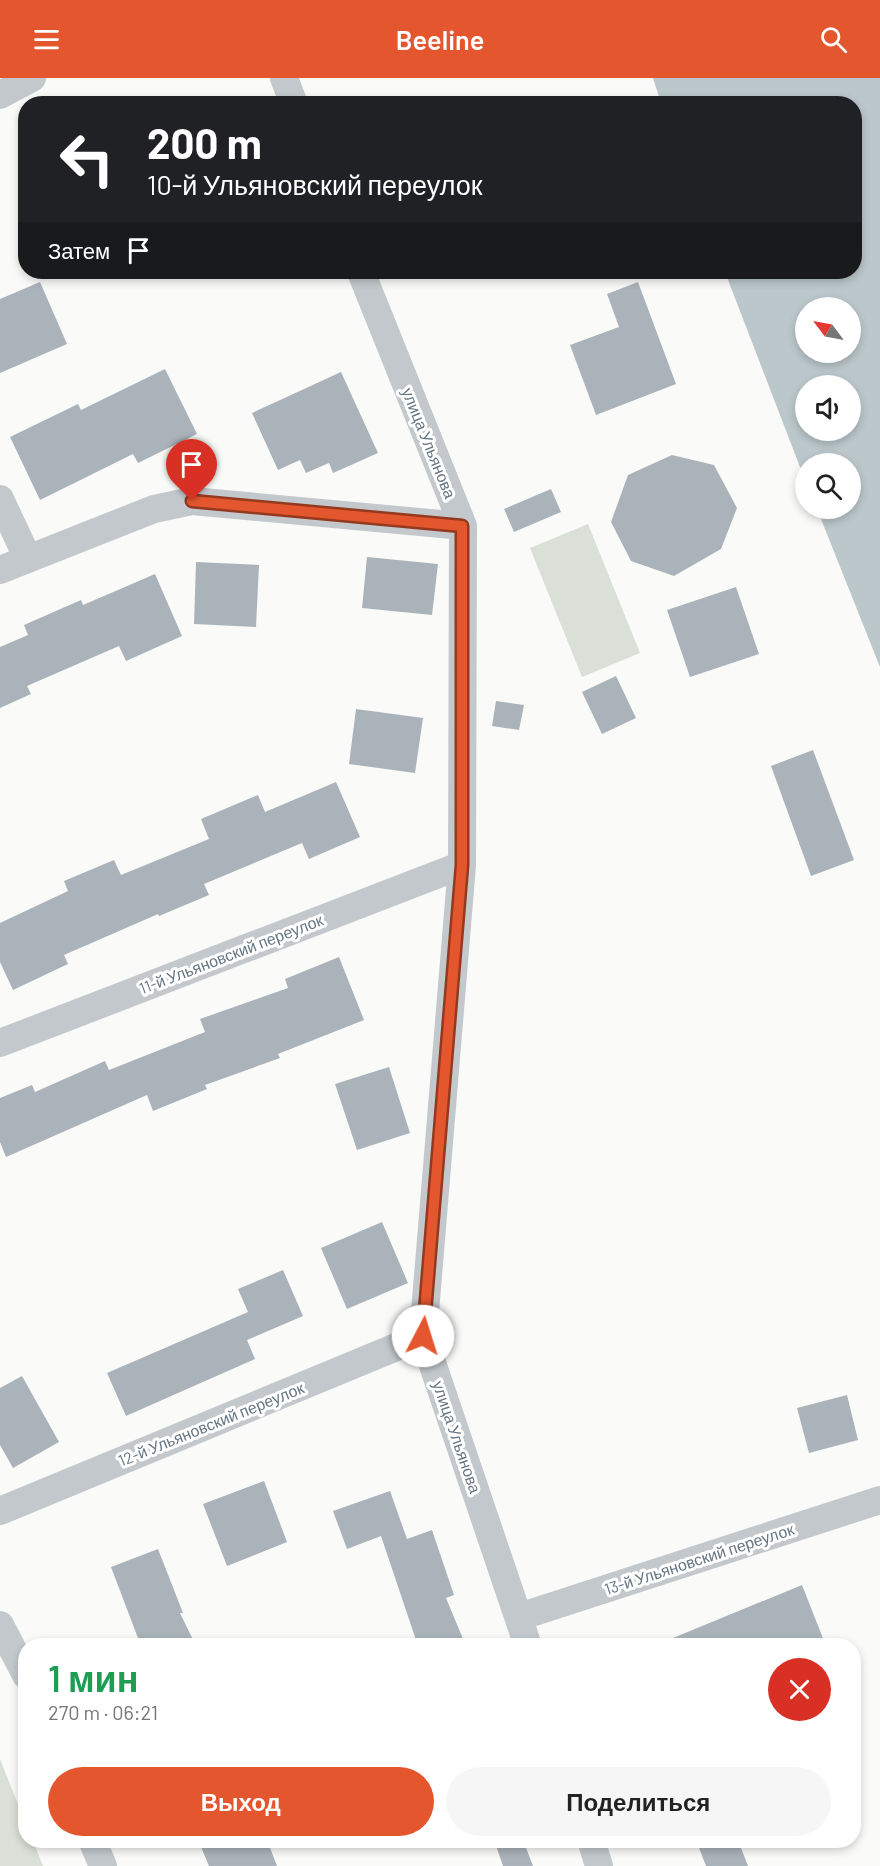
<!DOCTYPE html>
<html lang="ru">
<meta charset="utf-8">
<style>
body{margin:0;font-family:Barlow,sans-serif;background:#f6f6f6;color:#222;height:100vh;display:flex;flex-direction:column;font-size:22px;white-space:nowrap}
*{box-sizing:border-box;margin:0}
p{font-size:20px;color:#767676}
.icon{flex:none;width:33px;height:33px;fill:none;stroke:currentColor;stroke-width:2;stroke-linecap:round;stroke-linejoin:round}
.map{position:relative;flex:1;overflow:hidden}
.details{position:absolute;left:18px;top:1560px;width:843px;height:210px;display:flex;flex-direction:column;background:#fff;border-radius:24px;box-shadow:0 3px 9px #0003}
.details>*{flex:none}
.hud{position:absolute;left:18px;top:18px;width:844px;height:183px;border-radius:24px;box-shadow:0 3px 9px #0003;background:#202124;color:#fff;overflow:hidden}
.needle{width:39px;rotate:302deg}
.fabs{position:absolute;left:795px;top:219px;display:grid;gap:12px}
.fabs a{display:grid;place-items:center;width:66px;height:66px;border-radius:50%;background:#fff;box-shadow:0 3px 9px #0003;font-size:30px}
.pin{position:absolute;display:grid;place-items:center;width:51px;height:51px;color:#fff;margin:-62px -26px;border-radius:50% 50% 50% 0;rotate:-45deg;box-shadow:0 0 6px #0007}
.pin .icon{rotate:45deg}
.me{position:absolute;width:66px;margin:-33px;rotate:5deg;stroke-linejoin:round;filter:drop-shadow(0 0 4px #0008)}
.turn{display:flex;align-items:center;gap:21px;height:126px;padding:0 30px;font-size:27px}
.turn .icon{width:78px;height:78px;stroke-width:2.5}
.turn b{display:block;font-size:42px;line-height:51px}
.then{display:flex;align-items:center;height:57px;padding:0 30px;background:#0003;gap:12px;font-size:22px}
.round{display:grid;place-items:center;flex:none;width:63px;height:63px;border-radius:32px;background:#f6f6f6}
.headline{display:flex;align-items:center;justify-content:space-between;height:102px;padding:0 30px}
h1{font-size:36px;font-weight:600;line-height:45px;color:#1e9e55}
.cta{display:flex;gap:12px;margin-top:auto;padding:12px 30px}
.cta a{flex:1;height:69px;border-radius:36px;background:#e4572e;color:#fff;font-size:24px;font-weight:600;line-height:69px;text-align:center}
.cta a+a{background:#f6f6f6;color:#222}
header{display:flex;justify-content:space-between;align-items:center;height:78px;padding:0 30px;background:#e4572e;color:#fff;font-size:27px;font-weight:600}
.map>svg:first-child{display:block}
</style>
<header><svg class="icon" aria-label="menu" viewBox="0 0 24 24"><path d="M4 6h16M4 12h16M4 18h16"/></svg>Beeline<svg class="icon" aria-label="search" viewBox="0 0 24 24"><circle cx="10" cy="10" r="6"/><path d="M15 15l6 6"/></svg></header>
<div class="map">
<svg width="880" height="1788" viewBox="0 0 880 1788">
<rect width="100%" height="100%" fill="#fafaf8"/>
<path fill="#dadfd7" d="M588 446 640 575 582 599 530 470Z
M0 1681 25 1744 26 1762 33 1763 43 1788H0Z"/>
<path fill="#bbc7cb" fill-rule="evenodd" d="M653 0H880V589L817 431 850 430V386H806L805 402 725 194H855V26L661 25ZM806 230H850V274H806ZM806 308H850V352H806Z"/>
<path fill="#aab3b9" d="M40 204 67 266 0 295V221Z
M638 204 676 306 596 337 570 267 619 249 607 216Z
M165 291 197 356 138 385 133 376 40 422 10 359 78 326 81 332Z
M341 294 378 375 333 395 329 385 306 395 300 382 278 392 252 335Z
M672 377 714 387 737 430 721 471 674 498 631 483 611 444 628 397Z
M551 411 561 434 514 454 504 431Z
M367 479 438 486 432 537 362 530Z
M196 484 259 487 256 549 194 546Z
M155 496 182 558 126 583 119 568 27 608 31 616 0 630V569L28 557 24 547 81 522 83 527Z
M736 509 759 576 690 599 667 532Z
M616 598 636 640 602 656 582 614Z
M496 623 524 627 519 652 492 648Z
M356 631 423 640 415 695 349 686Z
M813 672 854 782 811 798 771 688Z
M336 704 360 759 309 781 302 765 204 806 209 817 159 838 158 836 64 877 68 886 13 912 0 884V845L68 813 64 803 114 782 121 797 209 761 201 741 258 717 265 734Z
M339 879 364 942 278 976 280 980 205 1007 207 1011 153 1033 147 1017 6 1079 0 1064V1020L32 1007 35 1014 105 983 109 992 205 954 200 941 288 910 285 901Z
M389 989 410 1055 357 1072 335 1006Z
M382 1144 408 1205 347 1231 321 1170Z
M283 1192 303 1238 247 1262 255 1281 126 1338 107 1295 248 1234 238 1211Z
M22 1298 59 1364 13 1390 0 1367V1310Z
M847 1317 858 1362 809 1375 797 1330Z
M264 1403 287 1464 227 1488 203 1426Z
M390 1413 407 1461 432 1452 454 1517 446 1520 466 1568H418L381 1458 347 1471 333 1433Z
M158 1471 183 1535H180L196 1568H141L111 1489Z
M802 1507 826 1568H656V1567Z
M198 1762H267L277 1788H209Z
M494 1762H523L533 1788H503Z
M696 1762H738L748 1788H706Z"/>
<g fill="none" stroke-linecap="round" stroke-linejoin="round">
<path stroke="#c3c8cc" stroke-width="28" d="M284 0 294 26
M0 17 32 0
M361 194 463 448 462 787 423 1258 528 1568
M0 421 28 481
M0 492 154 431 192 423 463 448
M0 965 462 787
M0 1433 423 1258
M519 1539 880 1422
M0 1547 26 1597
M92 1762 103 1788
M591 1762 599 1788"/>
</g>
<g fill="none" stroke-linecap="round" stroke-linejoin="round">
<defs>
<path id="route" d="M192 423 462 448V787L423 1258"/>
</defs>
<use href="#route" stroke="#94391e" stroke-width="15"/>
<use href="#route" stroke="#e4572e" stroke-width="10"/>
</g>
<g text-anchor="middle" stroke-width="6" stroke-linejoin="round" paint-order="stroke">
<g font-size="16" fill="#657683" stroke="#fff">
<text transform="translate(429 365) rotate(68)" y="6">улица Ульянова</text>
<text transform="translate(231 876) rotate(-21)" y="6">11-й Ульяновский переулок</text>
<text transform="translate(211 1346) rotate(-22)" y="6">12-й Ульяновский переулок</text>
<text transform="translate(457 1359) rotate(71)" y="6">улица Ульянова</text>
<text transform="translate(699 1481) rotate(-18)" y="6">13-й Ульяновский переулок</text>
</g>
</g>
</svg>
<div class="fabs">
<a><svg class="needle" viewBox="-14 -14 28 28"><path d="M0-13l5 13h-10z" fill="#e53935"/><path d="M0 13l5-13h-10z" fill="#767676"/></svg></a>
<a><svg class="icon" aria-label="sound" viewBox="0 0 24 24"><path d="M4 9h4l5-4v14l-5-4H4zM17 9q2 3 0 6"/></svg></a>
<a><svg class="icon" aria-label="search" viewBox="0 0 24 24"><circle cx="10" cy="10" r="6"/><path d="M15 15l6 6"/></svg></a>
</div>
<div class="pin" style="left:192px;top:423px;background:#d93025"><svg class="icon" aria-label="arrive" viewBox="0 0 24 24"><path d="M6 21V4h12l-3 4 3 4H6"/></svg></div>
<svg class="me" style="left:423px;top:1258px" viewBox="-20 -20 40 40"><circle r="19" fill="#fff"/><path d="M0-13L10 11 0 6-10 11z" fill="#e4572e"/></svg>
<div class="hud">
<div class="turn"><svg class="icon" aria-label="left" viewBox="0 0 24 24"><path d="M17 20v-9H6M10 6l-5 5 5 5"/></svg><div><b>200 m</b>10-й Ульяновский переулок</div></div>
<div class="then">Затем<svg class="icon" aria-label="arrive" viewBox="0 0 24 24"><path d="M6 21V4h12l-3 4 3 4H6"/></svg></div>
</div>
<section class="details">
<div class="headline"><div><h1>1 мин</h1><p>270 m · 06:21</p></div><a class="round" style="background:#d93025;color:#fff"><svg class="icon" aria-label="close" viewBox="0 0 24 24"><path d="M6 6l12 12M18 6L6 18"/></svg></a></div>
<div class="cta"><a>Выход</a><a>Поделиться</a></div>
</section>
</div>
